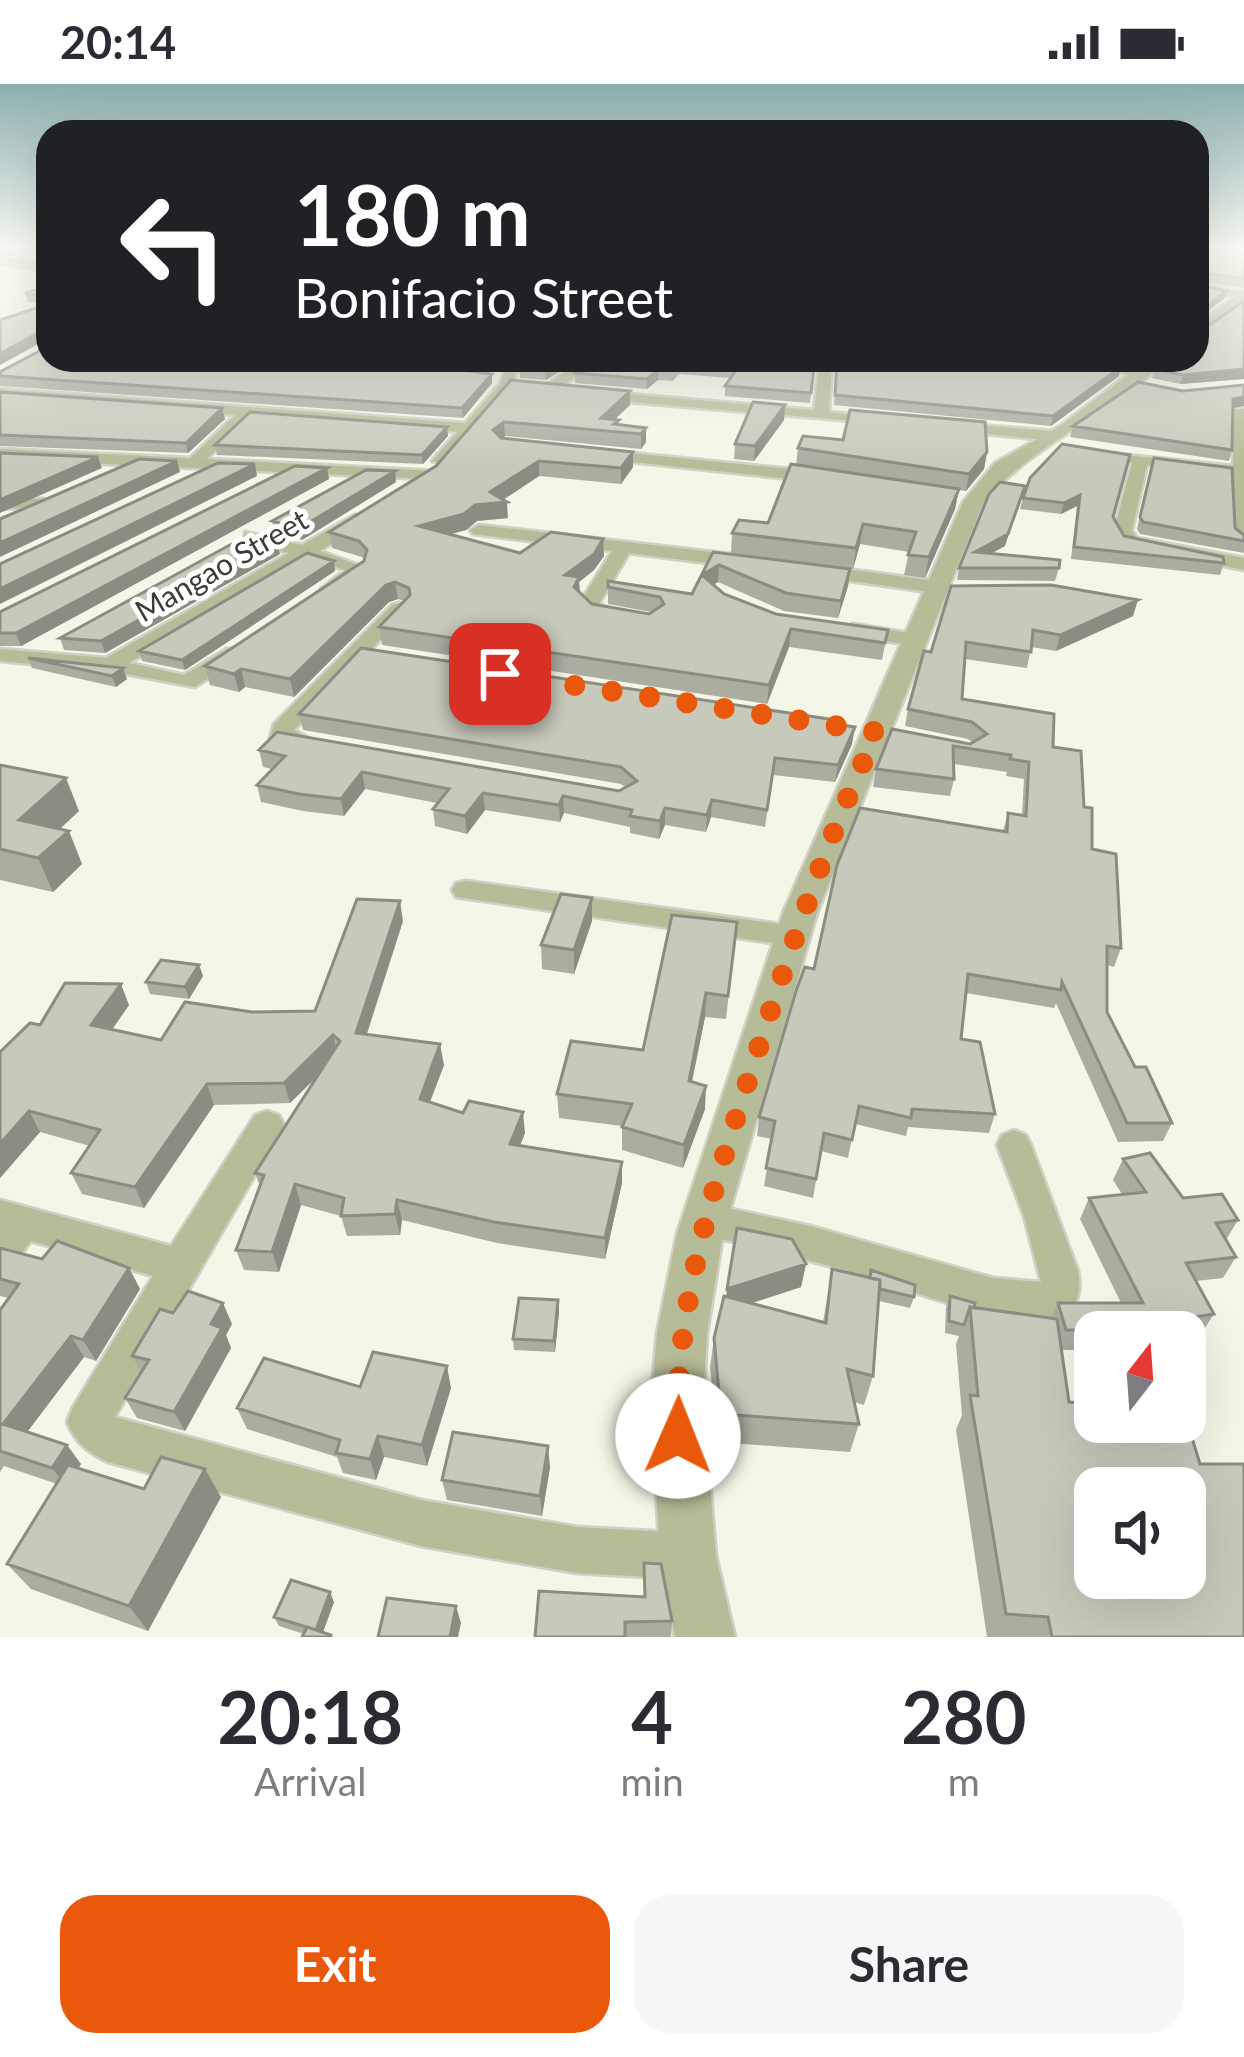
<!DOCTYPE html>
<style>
body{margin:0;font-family:Lato,sans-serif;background:#f7f7f7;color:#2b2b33;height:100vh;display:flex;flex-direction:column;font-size:45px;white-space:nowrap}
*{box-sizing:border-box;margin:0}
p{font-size:39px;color:#7c7c81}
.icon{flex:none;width:66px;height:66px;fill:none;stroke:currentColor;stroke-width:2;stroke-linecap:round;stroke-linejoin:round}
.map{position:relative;height:1553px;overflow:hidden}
.drawer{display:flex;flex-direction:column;background:#fff;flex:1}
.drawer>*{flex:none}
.guide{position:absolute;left:36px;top:36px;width:1173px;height:252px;border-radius:36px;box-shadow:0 12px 48px #0002;background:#202124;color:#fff;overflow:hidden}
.needle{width:78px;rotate:17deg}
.buttons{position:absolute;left:1074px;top:1227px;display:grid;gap:24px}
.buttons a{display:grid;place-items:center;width:132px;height:132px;border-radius:24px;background:#fff;box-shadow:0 12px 48px #0002;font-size:60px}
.pin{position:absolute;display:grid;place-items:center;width:102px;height:102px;color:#fff;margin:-51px;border-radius:24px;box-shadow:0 6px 18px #0006}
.me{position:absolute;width:132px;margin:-66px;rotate:1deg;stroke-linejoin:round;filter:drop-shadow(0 0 9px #0008)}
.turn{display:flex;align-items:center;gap:42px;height:252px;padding:0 60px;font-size:54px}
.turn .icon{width:156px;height:156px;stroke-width:2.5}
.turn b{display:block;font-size:84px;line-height:102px}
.eta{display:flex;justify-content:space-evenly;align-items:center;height:204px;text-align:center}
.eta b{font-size:72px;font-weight:700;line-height:84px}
.primary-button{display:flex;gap:24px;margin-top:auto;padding:24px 60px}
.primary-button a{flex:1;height:138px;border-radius:36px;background:#ea580c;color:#fff;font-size:48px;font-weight:700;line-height:138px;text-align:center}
.primary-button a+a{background:#f7f7f7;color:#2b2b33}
.status{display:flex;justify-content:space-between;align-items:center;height:84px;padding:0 60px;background:#fff;direction:ltr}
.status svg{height:33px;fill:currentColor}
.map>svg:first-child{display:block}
</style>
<div class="status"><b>20:14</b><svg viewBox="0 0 49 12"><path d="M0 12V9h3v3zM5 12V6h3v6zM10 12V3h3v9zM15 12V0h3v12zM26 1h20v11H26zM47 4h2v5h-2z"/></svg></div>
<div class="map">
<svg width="1244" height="1553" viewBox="0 0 1244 1553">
<rect width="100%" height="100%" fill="#f4f6e7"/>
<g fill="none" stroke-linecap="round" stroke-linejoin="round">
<defs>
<path id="minor" d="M24 165H36L31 168Z
M1197 200 1244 208V214L1197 206Z
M509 276H521L511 304 446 380 432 377 457 348 250 332 207 375 435 387V393L429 395 0 375V365L190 374 235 331 0 313V305L465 339 500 300Z
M820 276H832L829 328 884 333 889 334V340L594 315 587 311 594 307 814 326Z
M1074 276H1098L1147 289 1140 293Z
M579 277 591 280 554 309H544V303Z
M1234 325H1244V461L1235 456 1233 392 1147 381 1132 446 1137 454 1244 474V486L1124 462 1114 446 1132 379 1087 373V367L1233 382Z
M952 339 1054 347 1062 352 1054 357 947 346 945 343Z
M601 366 819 388 827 393 819 398 595 374 593 371Z
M0 414 44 415 53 420 44 425 0 424Z
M355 431 370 435 320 467 364 483 361 494 338 509 321 505 345 486 307 474 129 579 184 591 227 565H241V573L195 603 110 587 0 577V565L106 574 289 469 245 456V448L302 461Z
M479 441 747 472 756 478 747 484 629 469 599 520 626 532 616 538 585 530 579 520 612 467 473 450 470 446Z
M815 481 936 497 946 503 936 509 808 491V483Z
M399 519 409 525 406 529 294 646 321 661 317 666 309 668 274 659 270 654 274 640 392 521Z
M853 540 914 550 924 556 914 562 846 550 843 546Z
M466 797 794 842 804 845 809 852 804 859 794 862 456 813 452 806 456 799Z
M267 1027 279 1031 284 1041 115 1333 421 1416 577 1443 688 1449 704 1456 711 1472 704 1488 688 1495 577 1489 421 1462 108 1378C88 1369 75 1358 67 1338L73 1323 153 1192 31 1157 13 1181 0 1186V1116L171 1162 255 1031Z
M1014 1046 1026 1051 1031 1061 1078 1187C1082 1208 1077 1233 1050 1235 990 1240 924 1210 868 1193 814 1177 759 1164 704 1151L691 1147 685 1135 691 1123 704 1119 810 1142 993 1194 1041 1198 1024 1132 997 1061 1002 1051Z"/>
<path id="tertiary" d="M1244 207V218L1197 251V240Z
M1148 276H1166C1111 332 1032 359 983 419L817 829 723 1150 707 1249 703 1318 716 1472 735 1553H675L660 1472 651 1318 657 1249 677 1150 783 829 963 418 995 379 1060 342Z"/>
<path id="primary" d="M40 165 38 168 0 175V167Z"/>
</defs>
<use href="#minor" stroke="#cfd1c4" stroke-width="5"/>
<use href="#tertiary" stroke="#cfd1c4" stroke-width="5"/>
<use href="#primary" stroke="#cfd1c4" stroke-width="4"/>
<use href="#minor" fill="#b6bb98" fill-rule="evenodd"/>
<use href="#tertiary" fill="#b6bb98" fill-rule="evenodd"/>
<use href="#primary" fill="#838946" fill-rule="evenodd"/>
</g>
<path fill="#abada1" d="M48 165V189L0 182V171Z
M1197 165H1244V204L1197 197Z
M48 202V255L0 281 47 220 28 218 25 209Z
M1244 217V295L1180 300 1152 294 1155 285 1202 246Z
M401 276H505L501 284Z
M522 276H578L546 296 520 294 519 284Z
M588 276H815L810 319 725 312V302L731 294 679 290 673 297 658 296 647 305 575 299V289L589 278Z
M836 276 1119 292 1051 342 834 321Z
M1115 276H1141L1134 281Z
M0 288 492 290V299L463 334 0 302Z
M511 296 630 321 615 335 619 341 646 344V358L641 365 505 352 503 354 633 368V383L621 400 539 392 503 416 508 434 477 437 466 446 450 450 520 469 603 455 604 472 594 486 579 498 580 509 592 520 649 530 651 528 608 520V497L692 510 713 468 850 485 848 502 838 534 784 527 718 498 713 500 724 510 776 530 888 546 882 576 789 563 767 620 382 561 379 543 404 517 398 515 389 518 294 613 245 603 239 608 210 601 205 582 364 477 362 473 332 464 329 448 436 382Z
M1244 301V322L1233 324 1232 366 1229 377 1070 353 1073 342 1183 307Z
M0 308 222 324 225 335 188 369 0 362Z
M785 321 784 336 754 377 734 375 735 360Z
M447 343 448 352 423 380 217 371 215 361Z
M1062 360 1113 433 1124 452 1224 479 1220 491 1071 475 1077 422 1061 430 1020 425 1023 414Z
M798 364 987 368 984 385 966 407 959 406 955 425 925 494 904 491 909 468 860 460 853 485 731 469 732 449 768 439 796 381Z
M327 384 329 395 21 562H0V528Z
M1150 385 1244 451V469L1140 450 1137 445Z
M396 398 302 456 275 449 272 437Z
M1005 462 992 469 1059 484 1055 497 957 496 959 484Z
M280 470 105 569 64 566 60 554Z
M335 487 185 586 142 577 139 567Z
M951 502 1133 532 1056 567 1031 563 1027 584 965 575 962 615 1053 663 1084 723 1092 765 1121 864 1114 883 1107 881V928L1135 983 1172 1039 1163 1057 1118 1058 1056 919 1054 924 966 909 961 955 995 1030 989 1049 908 1043 906 1052 855 1040 848 1074 821 1067 813 1114 764 1102 772 1055 757 1052 759 1033 814 885 1003 747 1008 729 1022 731 1024 695 1006 692 1007 688 954 680V695L950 712 873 703 876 685 892 645 970 660 973 659 968 655 905 642 908 625 931 568Z
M28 574 127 595 116 603 32 584Z
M299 630 841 641 852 660 835 698 773 691 765 743 711 733 706 748 665 741 659 755 630 749V743L564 729 560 738 485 726 467 750 435 742 433 725 437 719 365 705 344 732 303 727 261 718 257 701 272 685 263 683 259 666 619 707 626 704 621 700 303 646Z
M0 681 79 727 60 745 82 780 53 808 0 796Z
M403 837 367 950 444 981 430 1018 525 1049 520 1062 622 1099 605 1175 497 1159 402 1136 400 1151 347 1152 341 1132 301 1121 279 1188 244 1186 236 1166 260 1102 255 1089 318 992 290 1019 214 1021 144 1124 82 1110 71 1089 90 1062 40 1048 0 1094V968L40 941 129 921 112 946 161 956 252 928 315 927Z
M592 837 574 890 542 885 541 861Z
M737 838 726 935 705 933 692 998 705 1025 683 1084 622 1066V1042L559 1034 557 1010 643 966Z
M199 881 203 892 189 915 150 910 146 898Z
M1123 1075 1183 1114 1238 1136 1226 1156 1236 1173 1223 1194 1196 1197 1214 1230 1201 1250 1185 1253V1248H1095V1266H1062L1069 1318 1244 1553H987L956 1346 962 1331 956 1260 959 1252 945 1249 946 1223 950 1212 974 1224 1050 1234 1058 1219H1121L1080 1135 1089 1114 1122 1110 1113 1096Z
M0 1164 42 1175 129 1184 140 1205 96 1277 84 1273 27 1348 81 1380 78 1384 144 1405 221 1413 148 1547 31 1505 7 1480 57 1400 4 1382 0 1388V1226L9 1214 0 1212Z
M806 1180 801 1203 752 1219 823 1238 832 1185 869 1194 871 1186 914 1213 910 1224 879 1217 873 1292 864 1321 854 1318 859 1340 850 1368 718 1358 710 1283 714 1254 726 1212Z
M558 1216 559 1228 555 1268 514 1266 513 1255Z
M173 1229 232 1240 226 1251 231 1264 185 1347 137 1334 125 1314 141 1288 132 1272Z
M360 1303 451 1304 427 1382 384 1373 376 1396 343 1389 337 1373 247 1345 237 1324Z
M550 1383 542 1432 447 1416 442 1396Z
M644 1479 672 1537 671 1553H535L644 1513Z
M334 1518 323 1548 304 1550 279 1542 274 1533Z"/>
<path fill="#8b8d83" d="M1227 207 1224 215 1197 235V228Z
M43 246 46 255 0 281V270Z
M562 276H578L546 296 545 287Z
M1121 283 1119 292 1051 342 1053 332Z
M1244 285V295L1180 300 1183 291Z
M658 286V296L647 305V295Z
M492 290V299L463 334 462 324Z
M630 307V321L601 348V334Z
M1244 313V322L1229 325 1233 315Z
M785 321 784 336 754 377 755 362Z
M222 324 225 335 188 369 186 359Z
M504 338 505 352 495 360 493 346Z
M447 343 448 352 423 380 422 371Z
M646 344V358L641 365V350Z
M633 368V383L621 400V384Z
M987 368 984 385 966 407 969 390Z
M98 373 102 384 0 429V416Z
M177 377 180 388 0 473V459Z
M539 377V392L498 419 507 418 508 434 477 437 466 446 421 458 419 442 490 408Z
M255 380 257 392 0 520V505Z
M327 384 329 395 21 562 16 549Z
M395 387 396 398 302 456 300 444Z
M1025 402 1005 462 972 480 975 468Z
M959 405 955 425 925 494 929 473Z
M1080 411 1077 422 1061 430 1064 419Z
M863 440 860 460 853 485 856 464Z
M603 455 604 472 594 486 579 498 580 510 565 491Z
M277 459 280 470 105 569 101 557Z
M334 477 335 487 185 586 182 576Z
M719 481 718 498 702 508V491Z
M850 485 848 502 838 534 841 517Z
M395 498 398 515 389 518 294 613 290 595 386 501Z
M1138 516 1133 532 1056 567 1060 551Z
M791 545 789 563 767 620 769 601Z
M123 584 127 595 116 603 112 592Z
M241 585 245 603 239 608 234 590Z
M855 643 852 660 835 698 838 681Z
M362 688 365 705 344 732 341 715Z
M66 694 79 727 33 769 19 736Z
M483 709 485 726 467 750 465 732Z
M563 712 564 729 560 738 559 721Z
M712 716 711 733 706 748 707 731Z
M665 724V741L659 755 660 737Z
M69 747 82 780 53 808 38 774Z
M592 814V837L574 890V866Z
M400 817 403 837 360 970 356 949Z
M199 881 203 892 189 915 185 903Z
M121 900 129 921 100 962 91 941Z
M706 909 705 933 687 1021 689 997Z
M333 951 338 972 290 1019 284 999Z
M440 960 444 981 423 1036 420 1015Z
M207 1000 214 1021 144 1124 135 1103Z
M706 1002 705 1025 683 1084 684 1061Z
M29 1027 40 1048 0 1094V1060Z
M523 1028 525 1049 512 1081 510 1060Z
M622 1078V1099L605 1175V1154Z
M295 1100 301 1121 279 1188 272 1168Z
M397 1116 402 1136 400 1151 395 1130Z
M806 1180 801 1203 724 1228 727 1205Z
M129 1184 140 1205 96 1277 83 1256Z
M558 1216 559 1228 555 1268 554 1257Z
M223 1219 232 1240 226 1251 231 1264 185 1347 174 1328 211 1240Z
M71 1252 84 1273 18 1360 3 1340Z
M447 1282 451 1304 427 1382 422 1361Z
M378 1352 384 1373 376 1396 370 1375Z
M67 1361 81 1380 67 1403 52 1384Z
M548 1362 550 1383 542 1432 540 1412Z
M205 1385 221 1413 148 1547 129 1522Z
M330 1508 334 1518 321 1553 315 1546Z
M456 1522 461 1539 458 1553H450Z"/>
<path fill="#c7c9bb" stroke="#8b8d83" stroke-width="3" fill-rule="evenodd" d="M37 165H48V181L0 174V171Z
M1197 165H1244V195L1197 188Z
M1197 201 1227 207 1197 229Z
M48 202V212L25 209Z
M1244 217V285L1183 291 1155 285 1165 276H1197V245L1202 246Z
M48 220V247L43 246 0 270V236Z
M48 256V276H385L492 290 462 324 0 292V288L47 263Z
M522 276H562L545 287 519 284Z
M591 276H815L811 309 725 302 737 285 679 280 674 287 658 286 647 295 575 289Z
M837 276H1096L1121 283 1053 332 835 311Z
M511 296 630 307 601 334 619 336 614 340 646 344 641 350 504 338 493 346 501 354 633 368 621 384 539 377 490 408 507 418 475 421 464 430 419 442 520 469 551 448 603 455 594 470 565 491 579 493 574 503 592 520 649 530 664 520 660 513 608 503V497L692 510 713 468 850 485 841 517 786 509 719 481 702 491 724 510 776 530 888 546 885 559 791 545 769 601 379 543 410 511 409 504 395 498 386 501 290 595 241 585 234 590 205 582 364 477 367 466 359 457 329 448 436 382Z
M1138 298 1183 307 1244 301V313L1233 315 1232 366 1073 342Z
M0 308 222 324 186 359 0 351Z
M753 318 785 321 755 362 735 360Z
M850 326 985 338 987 368 969 390 798 364 803 352 843 356Z
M250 328 447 343 422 371 215 361Z
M1062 360 1130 371 1113 433 1124 452 1223 473 1224 479 1074 463 1080 411 1064 419 1023 414 1030 394Z
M0 369 98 373 0 416Z
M1154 374 1232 384 1235 444 1244 451V457L1143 438 1140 433Z
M139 375 177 377 0 459V435Z
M218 379 255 380 0 505V480Z
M791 380 959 405 929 473 908 471 916 448 863 440 856 464 732 449 739 436 768 439Z
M295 382 327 384 16 549H0V528Z
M366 386 395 387 300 444 272 437Z
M1000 398 1025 402 1008 450 975 468 1060 476 1059 484H959L989 410Z
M248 451 277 459 101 557 60 554Z
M307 469 334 477 182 576 139 567Z
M1051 501 1138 516 1060 551 1033 546 1031 568 966 558 962 615 1054 630 1053 663 1081 667 1084 723 1092 724V765L1116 770 1121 864 1107 862V928L1135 983H1146L1172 1039H1127L1062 898 1061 906 968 890 961 955 980 958 995 1030 912 1025 911 1034 859 1022 852 1056 824 1049 816 1095 766 1084 775 1037 759 1033 796 907 805 883 814 885 837 781 860 724 1007 748 1008 729 1026 732 1029 678 1010 675 1011 671 953 662 954 695 876 685 892 645 970 660 987 650 972 638 908 625 922 574 924 567 931 568 951 502Z
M361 564 842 637 841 641 855 643 838 681 775 674 767 726 712 716 707 731 665 724 660 737 630 732 632 726 563 712 559 721 483 709 465 732 433 725 449 705 362 688 341 715 299 710 257 701 285 672 259 666 277 648 619 707 637 697 621 683 299 630Z
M28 574 123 584 112 592Z
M0 681 66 694 19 736 69 747 38 774 0 765Z
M561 810 592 814 574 866 541 861Z
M357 815 400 817 356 949 440 960 420 1015 463 1029 469 1017 523 1028 510 1060 622 1078 605 1154 494 1138 397 1116 395 1130 341 1132 344 1114 295 1100 272 1168 236 1166 264 1091 255 1089 340 957 333 951 284 999 207 1000 135 1103 71 1089 100 1046 29 1027 0 1060V968L30 939 40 941 65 899 121 900 91 941 161 956 185 918 252 928 315 927Z
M672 831 737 838 728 912 706 909 689 997 706 1002 684 1061 622 1043 632 1020 557 1010 571 957 643 966Z
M161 876 199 881 185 903 146 898Z
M1150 1069 1183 1114 1222 1110 1238 1136 1216 1139 1236 1173 1186 1179 1214 1230 1114 1245 1066 1246 1058 1219H1143L1089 1114 1146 1108 1123 1075Z
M737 1144 792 1155 806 1180 727 1205Z
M57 1157 129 1184 83 1256 71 1252 3 1340 67 1361 52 1384 0 1367V1226L19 1200 0 1195V1164L42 1175Z
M832 1185 880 1196 873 1292 847 1285 859 1340 721 1330 714 1254 724 1212 826 1239Z
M871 1186 915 1201 914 1213 880 1205V1196L870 1194Z
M188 1207 223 1219 211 1240 222 1244 174 1328 125 1314 149 1276 132 1272 160 1225 173 1229Z
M950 1212 975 1219 974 1224 970 1223 964 1241 949 1237Z
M519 1214 558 1216 554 1257 513 1255Z
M970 1223 1057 1235 1069 1318 1095 1320V1338H1185V1331L1200 1380H1244V1553H1052L1048 1533 1006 1530 970 1311 978 1312ZM1095 1404H1185V1494H1095Z
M373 1268 447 1282 422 1361 378 1352 370 1375 336 1369 340 1356 237 1324 264 1274 360 1303Z
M453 1348 548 1362 540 1412 442 1396Z
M161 1373 205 1385 129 1522 7 1480 68 1381 144 1405Z
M644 1479 661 1480 672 1537 625 1538V1553H535L539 1507 645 1513Z
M291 1496 330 1508 316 1546 274 1533Z
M387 1514 456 1522 450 1553H378Z
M307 1543 331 1551V1553H302Z"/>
<linearGradient id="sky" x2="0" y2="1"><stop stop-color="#8baead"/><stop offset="0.43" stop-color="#fafbf4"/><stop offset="1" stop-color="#fafbf4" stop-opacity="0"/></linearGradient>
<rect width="1244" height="382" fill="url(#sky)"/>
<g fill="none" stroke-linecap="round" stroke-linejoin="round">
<path stroke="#ea580c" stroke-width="21" stroke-dasharray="0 37.8" d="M500 590 877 648C827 754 791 863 755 975 715 1099 674 1220 678 1352"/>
</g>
<g text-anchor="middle" stroke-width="10" stroke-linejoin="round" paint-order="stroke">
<g font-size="30" fill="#3c3d37" stroke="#fff">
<text transform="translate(222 482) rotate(-30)" y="10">Mangao Street</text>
</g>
</g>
</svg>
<div class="buttons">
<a><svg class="needle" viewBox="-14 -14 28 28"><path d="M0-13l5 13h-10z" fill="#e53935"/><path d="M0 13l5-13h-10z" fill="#7c7c81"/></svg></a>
<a><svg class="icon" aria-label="sound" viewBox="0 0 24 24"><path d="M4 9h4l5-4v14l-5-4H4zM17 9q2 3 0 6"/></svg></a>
</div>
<div class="pin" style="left:500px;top:590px;background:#d93025"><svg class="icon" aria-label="arrive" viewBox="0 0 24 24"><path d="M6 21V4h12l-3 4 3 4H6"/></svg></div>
<svg class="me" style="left:678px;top:1352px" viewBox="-20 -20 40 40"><circle r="19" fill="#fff"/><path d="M0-13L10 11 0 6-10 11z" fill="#ea580c"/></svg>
<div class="guide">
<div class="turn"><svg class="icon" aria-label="left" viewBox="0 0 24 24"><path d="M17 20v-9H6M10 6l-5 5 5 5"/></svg><div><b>180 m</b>Bonifacio Street</div></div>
</div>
</div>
<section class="drawer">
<div class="eta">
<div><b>20:18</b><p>Arrival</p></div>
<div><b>4</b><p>min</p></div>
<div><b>280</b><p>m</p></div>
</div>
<div class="primary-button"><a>Exit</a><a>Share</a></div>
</section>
